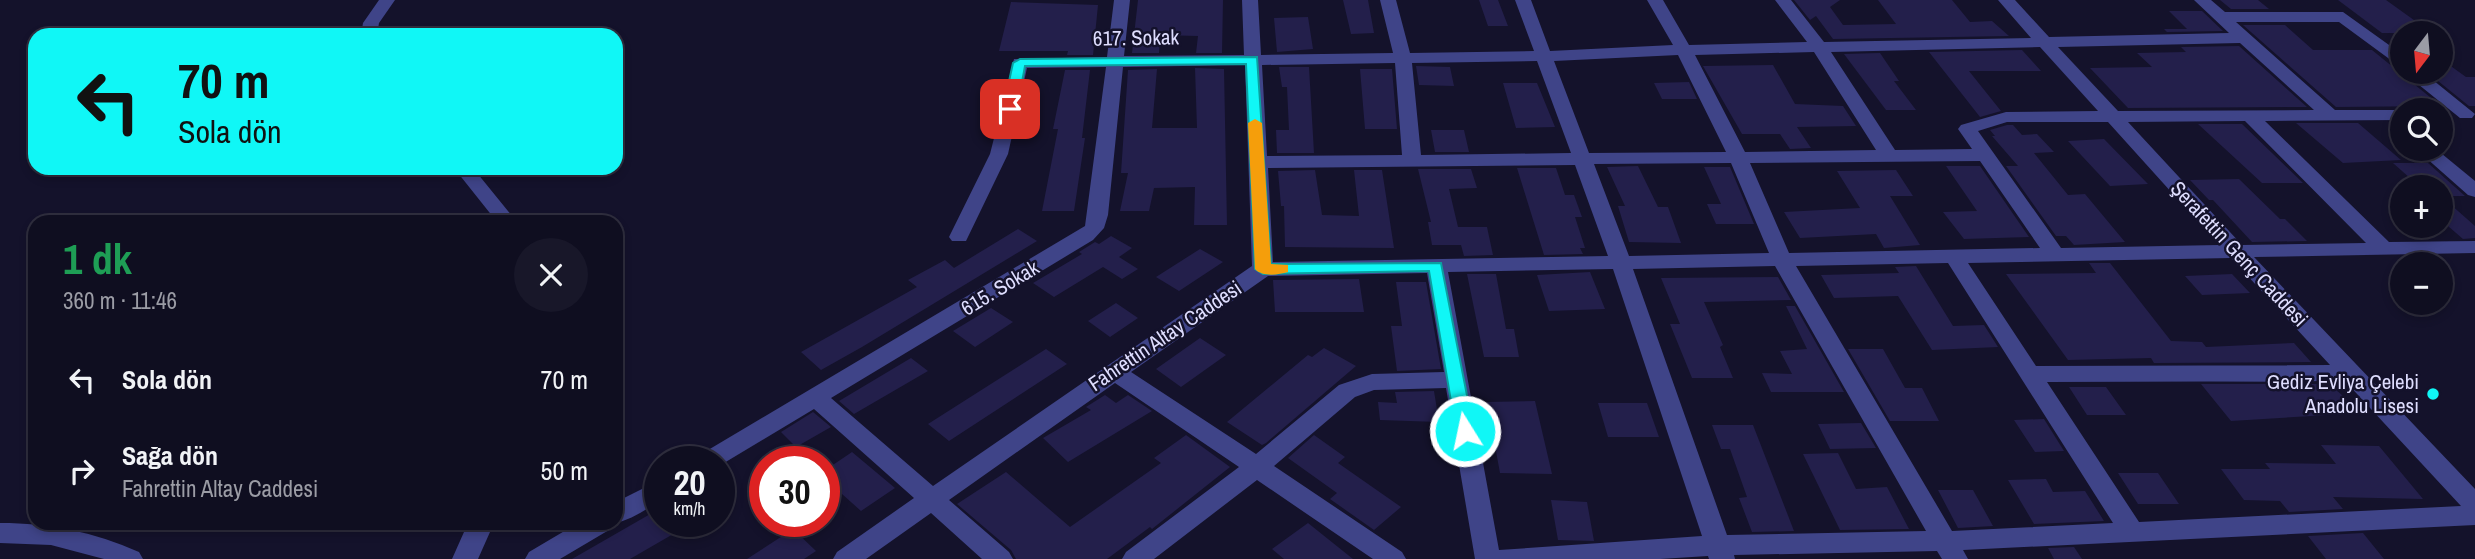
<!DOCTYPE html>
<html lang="tr">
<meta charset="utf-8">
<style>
body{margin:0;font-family:"Archivo Narrow",sans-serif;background:#181729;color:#f1f3f6;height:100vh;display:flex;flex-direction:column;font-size:26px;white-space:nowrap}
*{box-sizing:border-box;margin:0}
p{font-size:23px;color:#9b9ca5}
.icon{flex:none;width:38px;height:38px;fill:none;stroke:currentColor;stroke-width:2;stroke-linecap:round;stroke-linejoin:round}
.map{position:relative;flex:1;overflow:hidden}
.drawer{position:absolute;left:28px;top:215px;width:595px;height:315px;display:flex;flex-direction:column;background:#0f0e20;border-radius:21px;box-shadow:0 4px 10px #0003,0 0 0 2px #2f2e3e}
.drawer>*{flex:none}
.guide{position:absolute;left:28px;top:28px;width:595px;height:147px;border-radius:21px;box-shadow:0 4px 10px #0003,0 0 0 2px #2f2e3e;background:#10f7f6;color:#111;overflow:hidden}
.needle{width:46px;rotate:196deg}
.buttons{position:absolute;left:2390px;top:21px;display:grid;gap:14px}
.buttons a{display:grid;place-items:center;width:63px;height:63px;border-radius:50%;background:#0f0e20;box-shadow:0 4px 10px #0003,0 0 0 2px #2f2e3e;font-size:35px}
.speed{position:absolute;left:644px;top:446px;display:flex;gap:14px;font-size:35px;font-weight:700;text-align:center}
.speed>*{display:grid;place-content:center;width:91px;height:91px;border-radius:50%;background:#0f0e20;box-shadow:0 4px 10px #0003,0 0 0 2px #2f2e3e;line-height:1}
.speed small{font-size:18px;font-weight:400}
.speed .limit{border:10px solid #d22;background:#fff;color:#111}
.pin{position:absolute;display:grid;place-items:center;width:60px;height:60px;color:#fff;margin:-30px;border-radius:14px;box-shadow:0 4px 10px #0006}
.me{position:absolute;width:77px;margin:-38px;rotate:350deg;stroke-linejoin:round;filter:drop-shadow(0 0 5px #0008)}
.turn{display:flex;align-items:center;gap:24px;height:147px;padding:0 35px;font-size:32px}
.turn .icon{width:91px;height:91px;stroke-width:2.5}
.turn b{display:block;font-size:49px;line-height:60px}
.round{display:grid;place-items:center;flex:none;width:74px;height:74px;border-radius:37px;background:#181729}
.headline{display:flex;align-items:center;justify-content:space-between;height:119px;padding:0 35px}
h1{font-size:42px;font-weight:800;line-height:52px;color:#1e9e55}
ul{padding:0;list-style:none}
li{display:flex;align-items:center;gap:21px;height:91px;padding:0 35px}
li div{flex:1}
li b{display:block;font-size:26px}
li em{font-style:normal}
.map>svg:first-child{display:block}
</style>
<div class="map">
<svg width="2475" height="559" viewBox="0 0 2475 559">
<rect width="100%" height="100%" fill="#14122b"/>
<path fill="#231f4b" d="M1138 0H1223L1222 53H1196L1198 36 1160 35 1159 53H1132Z
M1343 0H1368L1374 33 1351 34Z
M1479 0H1498L1508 26H1488Z
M1794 0H1840L1830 7 1843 25 1896 24 1878 0H1952L1970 22 1992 21 2009 36 1833 39 1816 16 1810 20Z
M2220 0H2258L2269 9H2231Z
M2338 0H2386L2432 33H2382Z
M1011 2 1098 5 1093 55H1067L1068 51H999Z
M2169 11H2202L2223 31 2167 32 2164 29H2187Z
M1308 17 1313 49 1277 52 1274 18Z
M2243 25H2285L2313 50H2372L2441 106 2336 107Z
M2239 46 2307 107 2128 108 2090 68 2152 67 2137 53 2186 52 2181 47Z
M2022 50 2041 71H1969L2001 111 1980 117 1929 52Z
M1880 53 1899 81H1894L1916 110H1886L1844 54Z
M2441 59 2466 77H2475V106H2469L2427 72H2441Z
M1773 65 1795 104 1843 106 1856 126 1797 127 1811 148 1790 149 1780 134H1742L1703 66Z
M1416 66 1450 67 1454 86 1419 85Z
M1279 67H1309L1314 153H1277L1276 130H1289L1287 87H1282Z
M1195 68 1224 69 1227 225H1194L1195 187 1154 188 1149 211H1120L1128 173H1121L1128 70 1157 69 1152 128H1197Z
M1360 69H1392L1397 129H1365Z
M1065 70H1090L1082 138H1085L1074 211H1042L1058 129H1053Z
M1689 82 1697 99H1662L1654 83Z
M1503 83H1537L1555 127 1516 128Z
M2296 123H2358L2401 160 2343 163Z
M2198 124H2242L2303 183H2262Z
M2007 125H2013L2022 135 2037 134 2054 152 2034 153 2068 195 2085 194 2125 242 2074 245 2066 236H2056L2006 166H2018L1992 136H1995L1990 130Z
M1431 130H1464L1469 152H1435Z
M2104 139 2148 184 2110 186 2068 141Z
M2393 163H2428L2465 196H2441V187H2420Z
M1638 166 1658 207H1668L1681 243 1629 242 1618 206H1625L1607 167Z
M1946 166H1980L2029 237 1964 239 1943 212 1977 211Z
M1704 167H1730L1754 224H1716L1707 204H1721Z
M1517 168H1556L1565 195H1574L1582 217H1575L1585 248H1580L1583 254 1544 255Z
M1418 169H1471L1477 188 1449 189 1458 227H1487L1493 255 1464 256 1461 245H1432L1428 222H1431Z
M1315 170 1322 215 1359 216 1354 170H1382L1394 248 1285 247 1284 206H1281L1278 171Z
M1896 170 1913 196H1890L1920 245 1884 248 1876 234 1800 238 1784 212 1860 208 1837 171Z
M2239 179 2280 219H2285L2307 241 2252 242 2213 200H2209L2190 180Z
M2441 196 2475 226V238L2463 239 2441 220Z
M1018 229 1037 241 862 347 821 370 801 352 917 287 908 280 945 260 954 268Z
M1111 236 1132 248 1119 257 1138 269 1122 279 1103 267 1054 297 1033 283 1082 254 1079 252 1095 242 1099 244Z
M1200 249 1223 262 1179 291 1156 277Z
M2089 263H2110L2171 341 2202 342 2206 347 2294 343 2311 362 2154 363 2151 358 2068 360 2006 274 2096 273Z
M1916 266 1953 326 1984 325 1998 347 1932 350 1898 296 1834 298 1821 275 1899 273 1895 267Z
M1590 272 1605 309 1549 311 1537 275Z
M1467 274H1496L1506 329H1514L1519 357H1484Z
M2232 274 2250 293 2202 295 2185 276Z
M1778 277 1791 300 1704 302 1723 345 1720 347 1733 378H1692L1670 324H1680L1661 278Z
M1359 279 1364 312H1275L1273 280Z
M1396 282H1426L1441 369 1397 371 1391 326H1402Z
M1116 303 1138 318 1110 337 1088 321Z
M1786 306H1795L1844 392H1771L1762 373 1792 374 1780 351 1807 349Z
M991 308 1013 322 975 347 953 331Z
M1200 338 1226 355 1181 387 1156 369Z
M1324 348 1356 366 1266 443 1262 445 1227 422 1308 355 1312 357Z
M1046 349 1067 364 949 441 928 424Z
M1848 349H1883L1905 388H1922L1939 421H1890Z
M911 358 928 371 854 414 839 401Z
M2201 384H2330L2361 413 2231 421Z
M2069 387H2106L2126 415H2087Z
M1434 391 1439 422 1380 420 1378 402 1397 403 1395 392Z
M1105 395 1116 403 1128 395 1152 411 1068 462 1043 438 1091 410 1086 407Z
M1535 401 1552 474 1500 473 1487 402Z
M1598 403H1647L1659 437H1608Z
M813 412 831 427 796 447 781 432Z
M2044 419 2064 451 2035 452 2014 420Z
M1861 423 1876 448 1830 449 1818 424Z
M1712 425H1753L1794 531 1752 532 1739 498 1747 497 1730 449H1721Z
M1186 435 1230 467 1152 529 1150 527 1107 559H1016L1011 550 957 504 1006 472 1070 527 1161 463 1154 458Z
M1314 435 1345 457 1338 463 1401 507 1374 530 1330 499 1337 493 1288 458Z
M2321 445 2379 446 2423 499 2333 497 2343 509 2289 512 2280 501 2244 500 2221 469H2270L2265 463 2336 464Z
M852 452 895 488 861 511 842 494 824 506V471Z
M1838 453 1856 489 1887 487 1909 529 1840 530 1803 454Z
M2118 473H2158L2179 504H2138Z
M2046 479 2053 492 2085 491 2104 521 2034 524 2008 480Z
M1938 490H1973L1993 526 1958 528Z
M1551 500 1587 502 1594 541 1558 540Z
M652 513 660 522H694L630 559H572Z
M1308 523 1353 559H1284L1272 549Z
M793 529 816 551 804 559H747Z
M2363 533 2384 559H2326L2308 536Z
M2074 547 2082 559H2054L2048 548Z"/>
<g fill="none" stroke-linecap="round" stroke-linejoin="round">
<path fill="#3f4488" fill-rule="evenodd" d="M379 0H395L379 23 377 35H361L363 23Z
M1114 0H1130L1124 56 1244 55 1242 0H1258L1261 55 1393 53 1380 0H1396L1410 53 1534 51 1515 0H1531L1550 51 1673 45 1647 0H1663L1689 45 1807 42 1775 0H1791L1824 42 2031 38 1998 0H2015L2049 37 2229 33 2194 0H2211L2225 12H2343L2403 55V69L2339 22H2236L2335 110H2406H2403V120L2265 121 2389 242 2475 241V253L2254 257 2475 489V525L1963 550 1968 559H1942L1937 551 1734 555 1735 559H1709L1708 556 1660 559H1475L1446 388 1374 390 1355 397 1274 466 1402 552 1406 559H1373L1257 480 1154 559H1122L1126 552 1239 467 1115 383 949 500 1009 552 1013 559H982L931 513 866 559H833L837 552 914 498 814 409 719 466V462H695L698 456 1085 226 1106 67 1027 68 1008 154 966 241H952L949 237 990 154 1014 59 1107 57ZM2240 43 2314 110 2118 111 2058 47ZM2040 47 2098 111 2006 112 1961 125 1958 129 1972 149 1895 150 1831 52ZM1814 52 1876 150 1745 152 1695 55ZM1678 55 1726 152 1589 153 1554 61ZM1537 61 1571 153 1421 155 1412 63ZM1395 63 1402 155 1267 156 1262 65ZM1245 65 1252 266 933 486 831 398 1093 240 1104 228 1108 215 1123 67ZM2245 121 2366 243 2242 245 2128 122ZM2007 122H2108L2219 245 2061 248 1978 131ZM1980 161 2040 248 1789 253 1750 163ZM1731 163 1769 253 1629 256 1594 164ZM1575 165 1608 256 1273 262 1268 168ZM2231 258 2330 365 2036 366 1968 263ZM1948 263 2113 523 1952 531 1796 266ZM1775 266 1926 531 1727 535 1633 269ZM1613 269 1702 536 1499 550 1448 272ZM1427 273 1444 372 1372 374 1339 385 1256 454 1131 372 1268 276ZM2345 381 2461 506 2139 522 2047 382Z
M2403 72H2423L2475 114 2472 118H2460Z
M2416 149H2436L2475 181V197L2468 195Z
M454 168H473L517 222H497Z
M660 480V501C646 509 630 521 614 523L616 502Z
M0 523C50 523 94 532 139 552L143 559H104L51 545 0 543Z
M468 523H494L478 559H452Z
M578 523H613L609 530 560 559H525L529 552Z"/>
</g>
<path fill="#10f7f6" stroke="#0aa1a0" stroke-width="2" d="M1257 57 1271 264 1441 263 1474 431 1472 436 1465 438 1456 431 1429 271 1263 274 1255 269 1246 64 1025 66 1017 109 1010 113 1003 109 1013 63 1020 59Z"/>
<path fill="#f59e0b" d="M1255 119 1262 123 1271 264 1288 265V272C1278 275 1262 277 1255 269L1248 123Z"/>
<circle fill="#10f7f6" stroke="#14122b" stroke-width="2.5" cx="2433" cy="394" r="7"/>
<g text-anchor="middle" stroke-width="5" stroke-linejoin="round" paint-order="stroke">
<g font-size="21" fill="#deddfe" stroke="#14122b">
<text transform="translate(1136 38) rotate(-1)" y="7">617. Sokak</text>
<text transform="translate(2239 254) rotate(47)" y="7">Şerafettin Genç Caddesi</text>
<text transform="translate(1000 288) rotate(-31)" y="7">615. Sokak</text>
<text transform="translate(1165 336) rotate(-34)" y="7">Fahrettin Altay Caddesi</text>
</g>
<g font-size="21" fill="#deddfe" stroke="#14122b" text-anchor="end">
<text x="2419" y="389">Gediz Evliya Çelebi<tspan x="2419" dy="24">Anadolu Lisesi</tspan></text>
</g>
</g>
</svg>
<div class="buttons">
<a><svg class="needle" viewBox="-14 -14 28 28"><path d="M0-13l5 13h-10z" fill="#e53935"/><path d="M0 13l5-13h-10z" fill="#9b9ca5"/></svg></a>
<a><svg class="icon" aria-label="search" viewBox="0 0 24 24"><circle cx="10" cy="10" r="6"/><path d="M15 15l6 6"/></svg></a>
<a>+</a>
<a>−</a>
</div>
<div class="speed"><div>20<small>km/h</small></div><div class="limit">30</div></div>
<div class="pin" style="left:1010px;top:109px;background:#d93025"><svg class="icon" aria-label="arrive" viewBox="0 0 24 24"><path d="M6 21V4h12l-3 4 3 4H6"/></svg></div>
<svg class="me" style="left:1465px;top:431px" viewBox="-20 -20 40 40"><circle r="17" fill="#10f7f6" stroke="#fff" stroke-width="3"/><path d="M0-11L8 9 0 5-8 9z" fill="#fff"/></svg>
<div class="guide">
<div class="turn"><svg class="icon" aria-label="left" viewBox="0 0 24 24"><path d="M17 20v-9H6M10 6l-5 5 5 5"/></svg><div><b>70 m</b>Sola dön</div></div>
</div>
<section class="drawer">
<div class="headline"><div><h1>1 dk</h1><p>360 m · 11:46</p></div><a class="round"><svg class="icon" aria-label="close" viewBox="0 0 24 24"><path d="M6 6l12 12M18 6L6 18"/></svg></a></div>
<ul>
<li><svg class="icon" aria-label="left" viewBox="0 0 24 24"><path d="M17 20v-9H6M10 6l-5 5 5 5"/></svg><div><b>Sola dön</b></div><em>70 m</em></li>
<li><svg class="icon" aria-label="right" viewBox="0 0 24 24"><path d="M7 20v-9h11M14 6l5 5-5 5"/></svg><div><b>Sağa dön</b><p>Fahrettin Altay Caddesi</p></div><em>50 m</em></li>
</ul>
</section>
</div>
